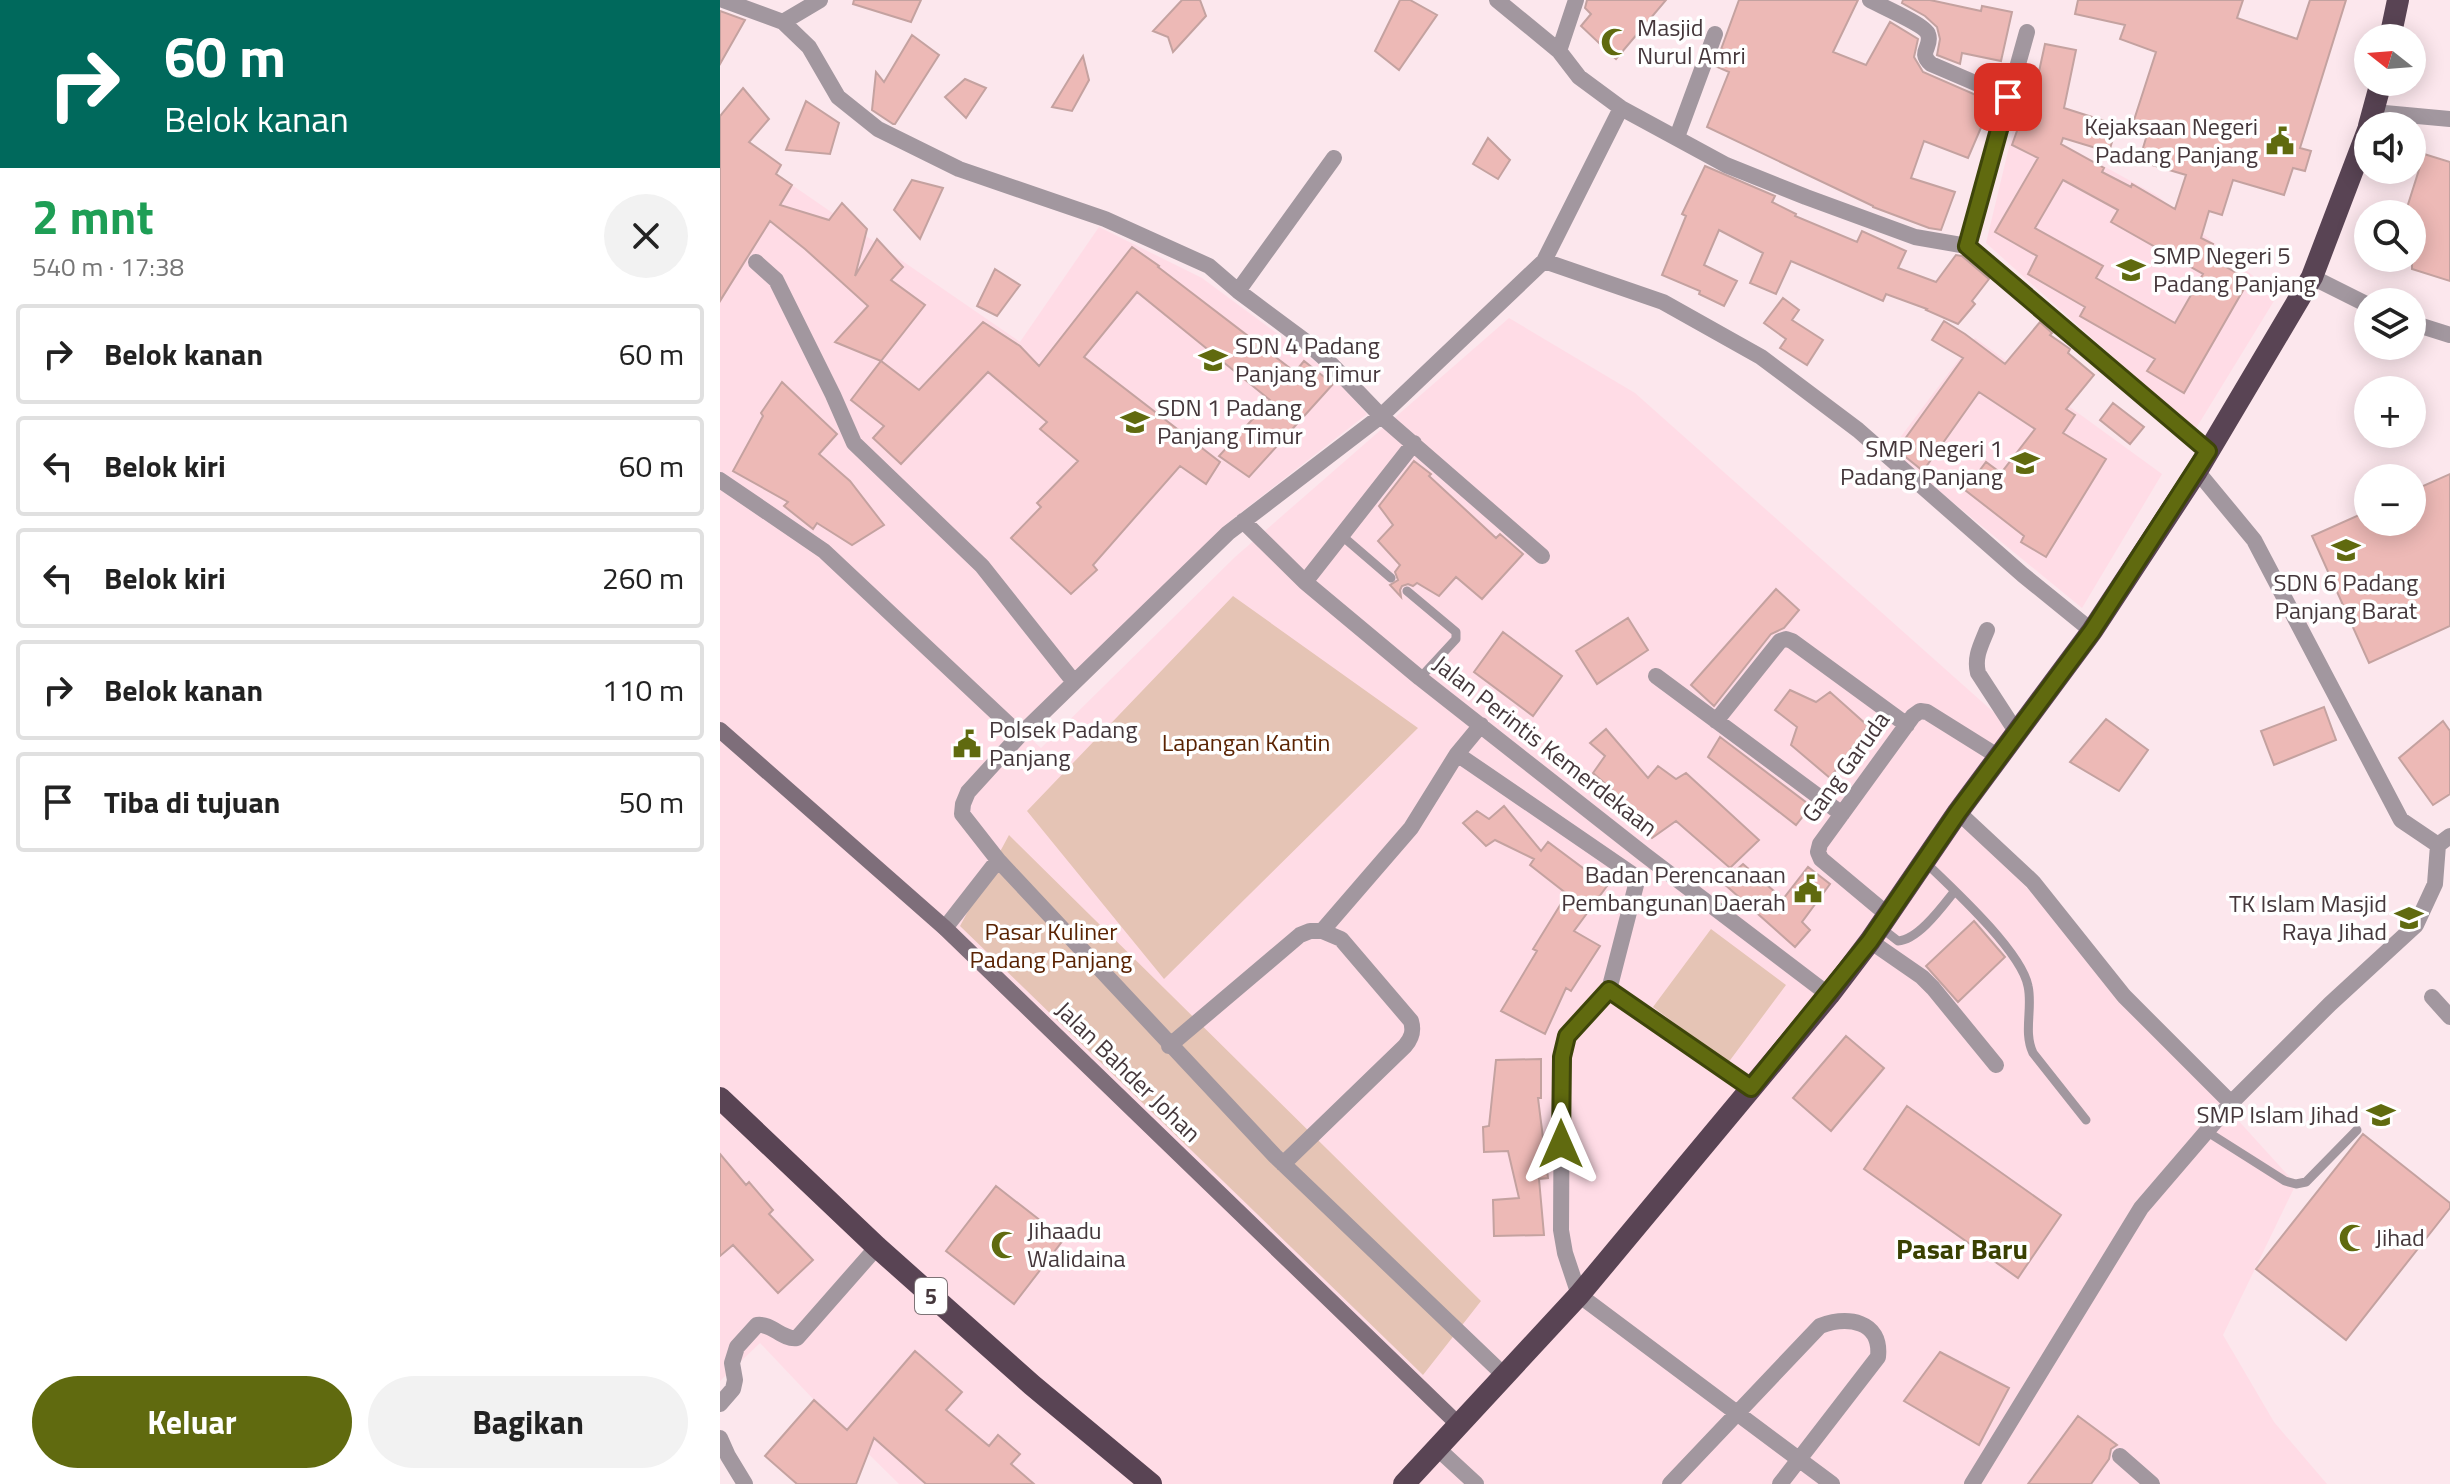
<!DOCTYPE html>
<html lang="id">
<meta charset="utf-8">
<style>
body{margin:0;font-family:"Titillium Web",sans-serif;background:#f2f2f2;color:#222;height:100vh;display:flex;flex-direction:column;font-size:30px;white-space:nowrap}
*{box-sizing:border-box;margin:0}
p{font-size:26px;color:#767676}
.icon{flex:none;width:44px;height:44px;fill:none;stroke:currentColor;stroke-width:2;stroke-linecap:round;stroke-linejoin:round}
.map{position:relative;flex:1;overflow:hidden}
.drawer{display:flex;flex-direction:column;background:#fff;width:720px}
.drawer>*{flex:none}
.guide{background:#00695c;color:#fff;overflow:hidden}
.needle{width:52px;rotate:287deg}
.controls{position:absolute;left:1634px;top:24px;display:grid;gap:16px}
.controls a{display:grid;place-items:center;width:72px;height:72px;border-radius:50%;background:#fff;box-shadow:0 4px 20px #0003;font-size:40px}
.pin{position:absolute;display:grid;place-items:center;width:68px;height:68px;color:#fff;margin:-34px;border-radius:16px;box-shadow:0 4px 12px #0006}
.me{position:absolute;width:88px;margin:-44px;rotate:0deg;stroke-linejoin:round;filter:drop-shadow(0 0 6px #0008)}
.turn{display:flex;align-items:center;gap:28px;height:168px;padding:0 32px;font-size:36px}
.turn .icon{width:104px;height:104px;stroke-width:2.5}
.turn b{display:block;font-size:56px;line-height:68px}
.round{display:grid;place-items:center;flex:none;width:84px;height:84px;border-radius:42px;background:#f2f2f2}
.headline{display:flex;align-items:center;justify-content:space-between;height:136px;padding:0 32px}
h1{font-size:48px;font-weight:700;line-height:60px;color:#1e9e55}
.action{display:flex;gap:16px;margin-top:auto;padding:16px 32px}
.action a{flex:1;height:92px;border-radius:48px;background:#606a0f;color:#fff;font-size:32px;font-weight:700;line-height:92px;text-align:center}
.action a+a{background:#f2f2f2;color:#222}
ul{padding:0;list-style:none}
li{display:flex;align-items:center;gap:24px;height:100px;margin:0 16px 12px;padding:0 16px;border:4px solid #e0e0e0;border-radius:8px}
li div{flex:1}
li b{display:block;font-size:30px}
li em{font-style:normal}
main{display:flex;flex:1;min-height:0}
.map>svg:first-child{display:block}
</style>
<main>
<section class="drawer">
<div class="guide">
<div class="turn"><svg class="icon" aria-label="right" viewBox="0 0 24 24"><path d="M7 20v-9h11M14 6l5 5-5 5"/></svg><div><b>60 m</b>Belok kanan</div></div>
</div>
<div class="headline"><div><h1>2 mnt</h1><p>540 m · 17:38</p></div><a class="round"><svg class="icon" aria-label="close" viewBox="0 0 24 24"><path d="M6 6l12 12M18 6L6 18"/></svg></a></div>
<ul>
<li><svg class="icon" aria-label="right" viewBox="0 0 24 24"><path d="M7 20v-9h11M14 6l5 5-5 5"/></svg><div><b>Belok kanan</b></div><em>60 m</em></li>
<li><svg class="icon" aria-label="left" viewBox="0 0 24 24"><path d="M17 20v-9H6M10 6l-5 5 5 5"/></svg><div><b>Belok kiri</b></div><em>60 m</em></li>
<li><svg class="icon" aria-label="left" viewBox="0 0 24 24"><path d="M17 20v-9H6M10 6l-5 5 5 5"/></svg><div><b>Belok kiri</b></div><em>260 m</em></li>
<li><svg class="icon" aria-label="right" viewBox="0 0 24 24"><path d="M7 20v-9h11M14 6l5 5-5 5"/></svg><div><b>Belok kanan</b></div><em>110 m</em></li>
<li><svg class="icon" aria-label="arrive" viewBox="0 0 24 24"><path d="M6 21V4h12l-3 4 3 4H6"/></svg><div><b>Tiba di tujuan</b></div><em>50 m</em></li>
</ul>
<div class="action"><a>Keluar</a><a>Bagikan</a></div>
</section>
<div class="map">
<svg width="1730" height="1484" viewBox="0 0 1730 1484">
<rect width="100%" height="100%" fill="#fce7ed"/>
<path fill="#ffdce6" d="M1296 118 1438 196 1557 296 1475 430 1266 243Z
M72 185 300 342 379 227 482 278 608 371 647 414 505 525 301 730 321 748 515 557 789 318 915 393 1297 733 1238 812 1576 1184 1503 1335 1554 1422 1607 1484H179L94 1400 40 1343 0 1381V301Z
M1255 338 1442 474 1362 608 1170 451Z"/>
<path fill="#e5c4b5" d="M513 596 698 728 444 979 307 811Z
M289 835 761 1301 703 1375 240 926Z
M991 929 1066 985 1008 1063 933 1007Z"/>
<path fill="#edb9b6" stroke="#c4a2a0" stroke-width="2" fill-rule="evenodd" d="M134 0H201L191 22 133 4Z
M462 0H480L486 16 453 52 448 37 433 31Z
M680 0H690L717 15 679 70 655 51Z
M867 0H946L896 59 861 26 871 14 865 8Z
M1019 0H1138L1113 52 1146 65 1170 22 1198 39 1194 57 1203 72 1272 102 1248 158 1204 141 1191 178 1235 192 1221 230 1209 228 1153 207V206L987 127 1009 72 995 66Z
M1183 0H1210L1261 11 1262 6 1292 12 1281 61 1242 53 1240 64 1217 55 1220 39 1217 27 1205 16 1182 3Z
M1358 0H1523L1517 18 1577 39 1590 0H1626L1580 148 1591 151 1585 171 1573 168 1564 195 1513 180 1502 215 1489 211 1481 238 1493 244 1487 256 1529 280 1464 393 1427 371 1435 359 1360 316 1365 307 1308 274 1317 256 1275 232 1318 158 1292 145 1309 97 1313 99 1325 44 1356 50 1344 108 1397 125 1389 152 1343 138 1341 144 1384 168 1382 172 1411 187 1412 184 1455 209 1466 175 1419 161 1430 125 1414 120 1436 52 1400 39 1405 25 1355 14ZM1343 180 1398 210 1391 222 1483 274 1455 323 1376 278 1383 266 1315 228Z
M0 11 25 20 0 64Z
M192 35 219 55 175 124H173L152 110 156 72 164 82Z
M363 56 369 80 352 111 332 107Z
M245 79 266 88 246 118 225 97Z
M23 88 49 119 29 142 61 165 56 174 72 185 60 205 109 220 122 203 147 229 135 276 157 239 183 267 171 280 205 305 161 361 115 342 148 306 85 249 50 221 0 301V116Z
M86 101 119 123 110 154 66 150Z
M768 138 790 160 778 179 753 164Z
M1704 154 1730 162V281L1692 269V214H1685Z
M985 166 1055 196 1052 202 1076 214 1075 216 1137 242 1142 231 1186 251 1178 268 1216 282 1236 255 1242 256 1269 279 1252 301 1255 304 1238 324 1206 310 1207 309 1166 294 1163 301 1071 261 1056 294 1030 283 1043 253 999 230 984 265 1017 281 1004 306 979 294 980 291 942 275 966 216 962 214Z
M192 180 223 188 200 239 174 210Z
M412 247 439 266 438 267 575 372 584 361 613 384 529 477 499 456 550 400 417 292 364 357 500 462 486 484 460 466 373 565 377 570 351 594 291 538 321 507 317 503 358 461 320 429 327 422 268 372 181 464 153 438 164 426 131 400 161 361 199 390 263 322 300 346 319 366Z
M275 269 300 285 277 316 257 306Z
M1063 298 1079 310 1072 320 1103 340 1087 365 1060 348 1066 339 1044 323Z
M1224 321 1245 334 1285 364 1320 322 1332 333 1330 335 1350 349 1348 353 1374 375 1346 409 1355 415 1343 433 1386 459 1326 557 1301 542 1304 536 1245 490 1266 462 1281 473 1315 429 1259 392 1203 471 1177 450 1243 358 1212 340Z
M62 382 117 434 99 454 130 481 164 525 132 545 97 523 93 529 64 506 68 502 13 471 43 416 41 413Z
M1393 403 1424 427 1410 444 1380 420Z
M694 461 711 474 709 476 776 538 780 534 803 554 762 599 736 577 719 596 697 583 693 586 688 584 682 586 680 590 681 597 670 585 678 580 675 572 680 565 658 541 673 525 659 506Z
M1730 474V626L1649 663 1592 536 1648 511V522H1692V491Z
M1056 589 1079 610 1064 628 1051 634 994 706 971 685Z
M908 618 928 650 877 684 856 651Z
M783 632 842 676 813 716 754 672Z
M1070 690 1096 702 1110 692 1148 726 1110 778 1071 745 1077 727 1055 710Z
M1604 707 1616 740 1554 765 1541 731Z
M1386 719 1428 750 1399 791 1350 762Z
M1723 721 1730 731V794L1713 805 1679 758Z
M886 729 928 778 938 766 956 779 966 773 1039 840 1010 868 956 821 932 838 900 809 906 802 873 773 885 756 870 743Z
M1000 737 1091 806 1076 825 988 757Z
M784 806 821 851 828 842 887 886 854 931 880 946 851 991 846 988 825 1034 781 1011 817 951 813 949 847 894 810 865 814 859 775 840 766 846 743 823 757 811 769 819Z
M1023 864 1063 899 1088 867 1110 884 1082 922 1090 930 1075 947 1002 882Z
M1254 921 1285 957 1238 1002 1206 966Z
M1126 1036 1164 1068 1111 1131 1073 1098Z
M821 1059V1098H818L828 1178 819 1179 824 1235 774 1236 773 1200 799 1198 788 1151 764 1152 763 1127 769 1126 776 1060Z
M1187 1106 1341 1215 1298 1278 1144 1169Z
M1643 1134 1730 1203V1208L1626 1340 1536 1269Z
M0 1154 26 1185 29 1182 53 1210 49 1214 93 1260 58 1293 13 1245 0 1256Z
M276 1186 344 1239 294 1304 226 1251Z
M195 1351 242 1392 226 1410 269 1446 278 1435 300 1454 291 1464 314 1484H206L154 1438 136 1484H77L45 1456 94 1400 127 1430Z
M1220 1352 1289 1388 1259 1445 1184 1401Z
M1358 1416 1397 1445 1391 1449 1389 1459 1371 1484H1308Z"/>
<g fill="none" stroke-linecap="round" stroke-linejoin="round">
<path stroke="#a2979f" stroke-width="9" d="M621 535 671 578
M687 591 736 632V639L700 678
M1205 862C1232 888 1301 951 1308 986 1313 1008 1303 1032 1313 1053L1366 1120
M1160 927 1178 941C1198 940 1222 907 1234 892
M1486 1131 1565 1181 1576 1184 1586 1182 1637 1130"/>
<path stroke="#a2979f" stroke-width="16" d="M3 0 63 22 100 0
M777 0 839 51 859 77 901 108 824 261 661 416 508 533 300 735 248 792 243 804 242 814 278 860 555 1156 785 1376
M1150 0C1161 6 1205 25 1208 34 1213 47 1197 52 1211 64L1288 97
M63 22 89 47 118 97 158 129 239 169 385 219 489 266 518 291 585 341 613 366 661 416 822 556
M839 51 856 0
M901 108 1006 165 1086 197 1195 237 1247 246 1488 451
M1654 112 1730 119
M957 137 995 34
M1247 246 1307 32
M824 261 943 302 1041 357 1138 430 1303 575 1372 631
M36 262 56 280 113 395 134 443 262 566 354 682
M1592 277 1648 305
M518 291 614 158
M1692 323 1730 335
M1477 471 1534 540 1681 820 1718 845
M0 480 104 551 300 735
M523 521 585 582 700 678 925 855 1109 995
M585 582 694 443
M1267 630C1261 645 1254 657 1258 673L1297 733
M936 676 1122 814
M996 721 1060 641 1066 639 1072 641 1187 725
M761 725 737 754 915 876 916 885 889 990 847 1036 842 1057 841 1230 845 1253 859 1295 1112 1484
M1238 812 1313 882 1404 996 1511 1103
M1168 915 1101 859 1098 852 1100 844 1193 716 1200 711 1207 712 1279 757
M225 928 278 860
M602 931 691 828 737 754
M1150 941 1202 977 1213 988 1276 1065
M889 990 1031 1088
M1712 997 1730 1017
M449 1046 580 935 590 931H602L621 939 691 1021C694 1031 692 1038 685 1046L563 1164
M0 1404 13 1389 15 1380 12 1363 17 1347 37 1325C52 1323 62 1340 77 1338L157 1247
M0 1438 8 1456 25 1484
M717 1448 756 1484
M1400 1456 1432 1484
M950 1484 1100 1326C1127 1316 1162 1320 1158 1357L1060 1484
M1252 1484 1421 1208 1511 1103 1610 1004 1696 925 1715 884 1718 845 1730 836"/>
<path stroke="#7e6e7a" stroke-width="16" d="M0 730 225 928 739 1425"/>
<path stroke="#594454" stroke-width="22" d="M1670 38 1678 0
M1649 126 1661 82
M0 1098 157 1247 312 1385 431 1484
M684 1484 859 1295 1109 995 1150 941 1238 812 1372 631 1477 471 1592 277 1648 130"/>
</g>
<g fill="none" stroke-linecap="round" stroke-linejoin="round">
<defs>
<path id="route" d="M841 1144 842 1057 847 1036 889 990 1031 1088 1150 941 1238 812 1372 631 1488 451 1247 246 1288 97"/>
</defs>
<use href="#route" stroke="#3e450a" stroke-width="20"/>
<use href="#route" stroke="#606a0f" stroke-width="14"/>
</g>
<defs>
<symbol id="mosque-bare" viewBox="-9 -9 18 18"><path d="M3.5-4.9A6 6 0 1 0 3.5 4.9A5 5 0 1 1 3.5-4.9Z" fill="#606a0f" stroke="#fff" stroke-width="2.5" paint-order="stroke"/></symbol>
<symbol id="civic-bare" viewBox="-9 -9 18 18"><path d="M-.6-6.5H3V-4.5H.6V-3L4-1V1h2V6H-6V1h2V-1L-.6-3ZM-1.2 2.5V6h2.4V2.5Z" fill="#606a0f" stroke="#fff" stroke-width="2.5" paint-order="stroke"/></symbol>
<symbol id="school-bare" viewBox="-9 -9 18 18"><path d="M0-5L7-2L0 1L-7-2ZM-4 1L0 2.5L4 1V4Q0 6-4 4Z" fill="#606a0f" stroke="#fff" stroke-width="2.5" paint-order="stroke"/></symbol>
</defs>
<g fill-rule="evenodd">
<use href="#mosque-bare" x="875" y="22" width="40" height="40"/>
<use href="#civic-bare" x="1540" y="121" width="40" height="40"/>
<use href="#school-bare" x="1391" y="250" width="40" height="40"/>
<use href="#school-bare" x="473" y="340" width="40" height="40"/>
<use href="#school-bare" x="395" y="402" width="40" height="40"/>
<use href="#school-bare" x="1285" y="443" width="40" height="40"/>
<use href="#school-bare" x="1606" y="530" width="40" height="40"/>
<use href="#civic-bare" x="227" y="724" width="40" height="40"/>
<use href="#civic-bare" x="1068" y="869" width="40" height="40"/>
<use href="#school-bare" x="1669" y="898" width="40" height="40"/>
<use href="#school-bare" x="1641" y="1095" width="40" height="40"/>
<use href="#mosque-bare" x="1613" y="1218" width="40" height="40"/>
<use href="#mosque-bare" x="265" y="1225" width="40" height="40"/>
</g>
<g text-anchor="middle" stroke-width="7" stroke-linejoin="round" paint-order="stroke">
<rect fill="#fff" stroke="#7d7376" stroke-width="2" x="195" y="1278" width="32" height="36" rx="6"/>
<g font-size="22" font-weight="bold" fill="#45373b">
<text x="211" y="1304">5</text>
</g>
<g font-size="24" fill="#45373b" stroke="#fff" text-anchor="start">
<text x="917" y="36">Masjid<tspan x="917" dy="28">Nurul Amri</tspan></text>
<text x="1538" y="135" text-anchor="end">Kejaksaan Negeri<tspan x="1538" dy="28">Padang Panjang</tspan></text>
<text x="1433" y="264">SMP Negeri 5<tspan x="1433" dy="28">Padang Panjang</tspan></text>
<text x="515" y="354">SDN 4 Padang<tspan x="515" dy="28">Panjang Timur</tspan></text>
<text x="437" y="416">SDN 1 Padang<tspan x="437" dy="28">Panjang Timur</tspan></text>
<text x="1283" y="457" text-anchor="end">SMP Negeri 1<tspan x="1283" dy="28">Padang Panjang</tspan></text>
<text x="1626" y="591" text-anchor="middle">SDN 6 Padang<tspan x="1626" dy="28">Panjang Barat</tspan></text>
<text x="269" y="738">Polsek Padang<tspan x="269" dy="28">Panjang</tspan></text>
<text x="1066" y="883" text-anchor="end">Badan Perencanaan<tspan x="1066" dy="28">Pembangunan Daerah</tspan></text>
<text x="1667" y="912" text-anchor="end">TK Islam Masjid<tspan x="1667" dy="28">Raya Jihad</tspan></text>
<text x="1639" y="1123" text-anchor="end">SMP Islam Jihad</text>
<text x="307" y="1239">Jihaadu<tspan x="307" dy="28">Walidaina</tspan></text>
<text x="1655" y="1246">Jihad</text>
</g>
<g font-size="24" fill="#5a2303" stroke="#fff">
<text x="526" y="751">Lapangan Kantin</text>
<text x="331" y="940">Pasar Kuliner<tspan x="331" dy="28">Padang Panjang</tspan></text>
</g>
<g font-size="24" fill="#45373b" stroke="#fff">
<text transform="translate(825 746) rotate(38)" y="8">Jalan Perintis Kemerdekaan</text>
<text transform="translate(1126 767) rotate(-54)" y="8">Gang Garuda</text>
<text transform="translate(408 1072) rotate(44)" y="8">Jalan Bahder Johan</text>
</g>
<g font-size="28" font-weight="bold" fill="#3a4001" stroke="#fff">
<text x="1242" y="1259">Pasar Baru</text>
</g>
</g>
</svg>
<div class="controls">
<a><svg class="needle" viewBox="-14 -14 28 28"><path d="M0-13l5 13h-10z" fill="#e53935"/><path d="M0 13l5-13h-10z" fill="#767676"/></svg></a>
<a><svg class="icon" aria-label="sound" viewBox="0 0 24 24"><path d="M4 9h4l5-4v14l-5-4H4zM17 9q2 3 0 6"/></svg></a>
<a><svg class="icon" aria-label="search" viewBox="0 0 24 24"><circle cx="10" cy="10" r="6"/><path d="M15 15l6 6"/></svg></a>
<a><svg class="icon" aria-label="layers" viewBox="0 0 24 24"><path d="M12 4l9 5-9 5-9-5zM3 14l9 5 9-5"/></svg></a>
<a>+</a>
<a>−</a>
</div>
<div class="pin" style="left:1288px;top:97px;background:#d93025"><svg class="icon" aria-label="arrive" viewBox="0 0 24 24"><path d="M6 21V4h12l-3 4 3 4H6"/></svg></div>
<svg class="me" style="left:841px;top:1144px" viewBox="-20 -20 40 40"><path d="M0-17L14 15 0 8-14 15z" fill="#606a0f" stroke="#fff" stroke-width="4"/></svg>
</div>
</main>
